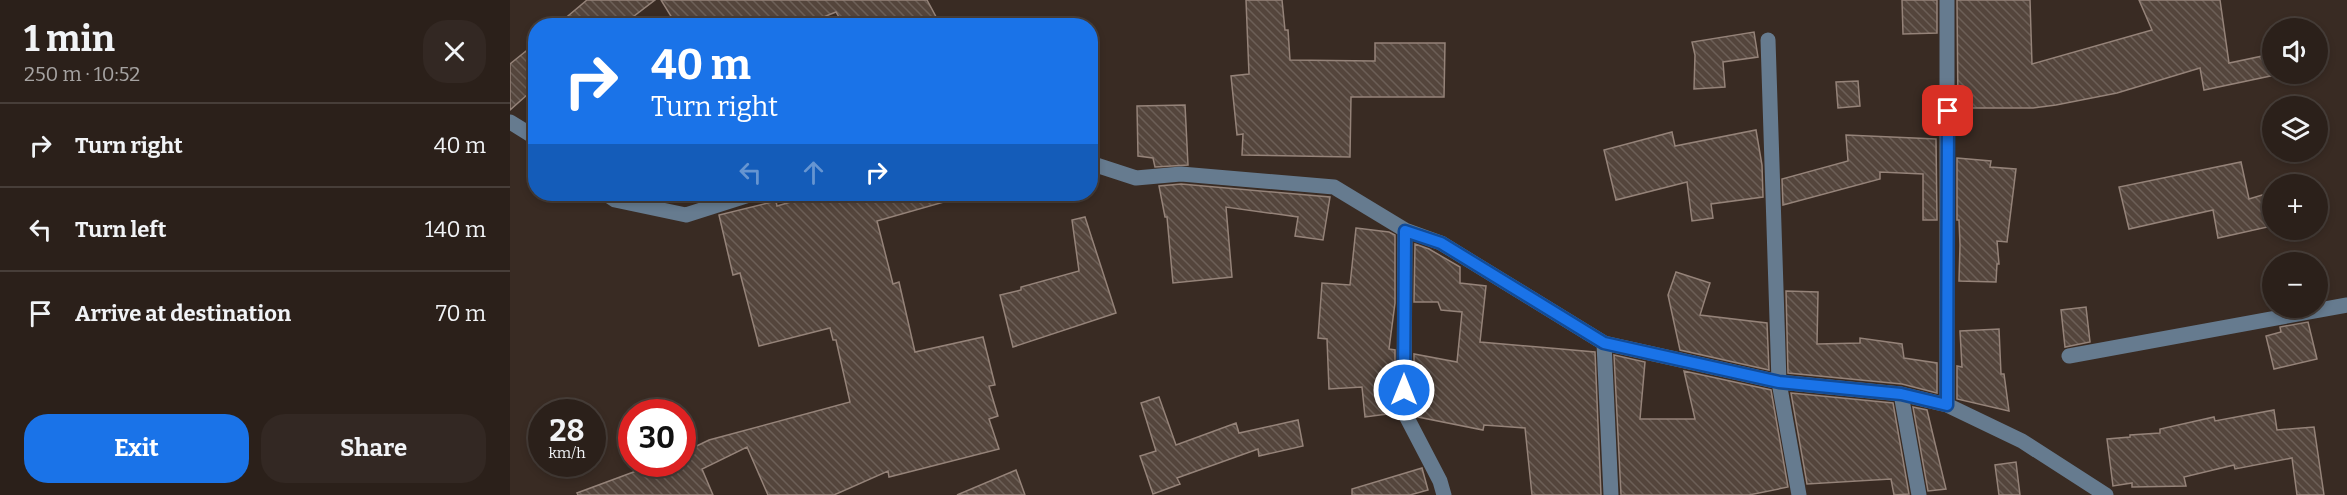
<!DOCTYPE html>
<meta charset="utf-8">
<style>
body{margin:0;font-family:Bitter,serif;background:#332823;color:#f1f3f6;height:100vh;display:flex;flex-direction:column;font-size:22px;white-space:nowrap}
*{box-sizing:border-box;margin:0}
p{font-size:20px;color:#a6a3a2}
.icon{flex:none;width:33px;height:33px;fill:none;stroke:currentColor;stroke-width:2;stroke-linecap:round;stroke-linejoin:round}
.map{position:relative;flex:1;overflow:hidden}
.drawer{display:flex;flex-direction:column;background:#2b201a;width:510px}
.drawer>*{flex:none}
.top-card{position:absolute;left:18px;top:18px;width:570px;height:183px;border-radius:24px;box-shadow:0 3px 9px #0003,0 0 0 2px #473e39;background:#1a73e8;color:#fff;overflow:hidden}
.fabs{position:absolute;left:1752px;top:18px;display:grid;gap:12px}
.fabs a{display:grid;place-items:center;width:66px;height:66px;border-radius:50%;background:#2b201a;box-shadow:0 3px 9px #0003,0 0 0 2px #473e39;font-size:30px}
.speed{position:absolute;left:18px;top:399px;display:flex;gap:12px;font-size:30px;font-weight:700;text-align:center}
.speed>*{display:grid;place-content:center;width:78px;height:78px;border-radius:50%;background:#2b201a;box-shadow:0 3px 9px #0003,0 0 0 2px #473e39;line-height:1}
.speed small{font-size:15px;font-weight:400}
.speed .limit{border:9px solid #d22;background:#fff;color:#111}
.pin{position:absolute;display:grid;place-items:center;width:51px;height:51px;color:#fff;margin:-26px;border-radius:12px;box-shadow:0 3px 9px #0006}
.me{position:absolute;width:66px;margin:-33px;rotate:0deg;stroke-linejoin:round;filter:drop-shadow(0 0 4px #0008)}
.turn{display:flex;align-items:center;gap:21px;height:126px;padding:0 24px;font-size:27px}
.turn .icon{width:78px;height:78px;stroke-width:2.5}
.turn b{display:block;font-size:42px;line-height:51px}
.lanes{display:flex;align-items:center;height:57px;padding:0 24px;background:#0003;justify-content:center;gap:30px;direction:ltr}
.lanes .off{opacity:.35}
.round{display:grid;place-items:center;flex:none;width:63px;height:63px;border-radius:24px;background:#332823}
.headline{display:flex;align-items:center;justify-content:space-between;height:102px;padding:0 24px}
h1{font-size:36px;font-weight:700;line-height:45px}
.action{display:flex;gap:12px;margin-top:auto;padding:12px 24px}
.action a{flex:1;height:69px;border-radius:24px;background:#1a73e8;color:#fff;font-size:24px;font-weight:700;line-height:69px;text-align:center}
.action a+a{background:#332823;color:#f1f3f6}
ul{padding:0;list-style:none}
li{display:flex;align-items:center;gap:18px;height:84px;padding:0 24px;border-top:2px solid #473e39}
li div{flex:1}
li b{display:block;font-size:22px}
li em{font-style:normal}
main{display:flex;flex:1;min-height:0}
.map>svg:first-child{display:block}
</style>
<main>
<section class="drawer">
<div class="headline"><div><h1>1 min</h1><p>250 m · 10:52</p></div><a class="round"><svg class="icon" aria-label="close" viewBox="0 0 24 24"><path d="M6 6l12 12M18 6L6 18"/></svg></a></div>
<ul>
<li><svg class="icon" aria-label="right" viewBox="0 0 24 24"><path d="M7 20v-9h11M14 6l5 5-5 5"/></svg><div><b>Turn right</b></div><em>40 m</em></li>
<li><svg class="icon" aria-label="left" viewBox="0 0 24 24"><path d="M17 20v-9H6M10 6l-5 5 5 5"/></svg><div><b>Turn left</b></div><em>140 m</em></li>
<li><svg class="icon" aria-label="arrive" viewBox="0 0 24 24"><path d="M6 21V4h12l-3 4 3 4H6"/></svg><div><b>Arrive at destination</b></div><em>70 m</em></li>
</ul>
<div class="action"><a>Exit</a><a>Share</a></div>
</section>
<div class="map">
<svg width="1837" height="495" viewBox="0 0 1837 495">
<defs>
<pattern id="building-back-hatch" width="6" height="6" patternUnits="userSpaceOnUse" patternTransform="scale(1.5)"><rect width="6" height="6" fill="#54453c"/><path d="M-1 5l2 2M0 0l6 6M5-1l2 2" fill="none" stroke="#6c5f57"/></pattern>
</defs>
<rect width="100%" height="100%" fill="#392b23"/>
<path fill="url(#building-back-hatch)" stroke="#958379" stroke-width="1.5" d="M77 0H145L111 26H46Z
M151 0H417L431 26H334L326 12 291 26H167Z
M736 0H772L775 30H778L780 60 865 61V43H935L934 97H841L840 157 732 155 733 134 727 135 721 76 739 74Z
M1392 0H1427V33L1393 34Z
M1447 0H1520L1522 64 1642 30 1629 0H1710L1719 63 1762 54V74H1770L1694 90 1690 68 1607 93 1546 105 1523 108H1448Z
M1244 32 1248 57 1213 62 1215 87 1184 89 1185 55 1182 42Z
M26 43V87L0 110V64Z
M1348 81 1350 106 1328 108 1326 82Z
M675 105 678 165 645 167 643 158 628 156 627 106Z
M1246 130 1252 165 1253 197 1201 204 1203 218 1182 221 1177 182 1106 200 1094 150 1162 132 1165 146Z
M1336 135 1426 139 1427 220H1413V174L1370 172V179L1273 205 1272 179 1338 161Z
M1447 158 1481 161 1480 167 1506 169 1497 242 1487 241 1489 264H1487L1486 282 1449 281 1450 245 1449 220H1447Z
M1731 162 1739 199 1762 192V226L1708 238 1703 210 1619 229 1609 187Z
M671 184 820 197 813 240 785 236 788 217 716 207 722 277 663 283 657 217H655L649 186Z
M308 194H441V200L367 221 383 284 389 282 405 352 473 337 485 385 479 386 488 416 479 419 489 449 379 477 378 471 324 495H258L237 447 192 469 203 495H68L67 493 145 464H172V453L199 440 340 402 326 340H323L320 328 249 346 230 273 223 275 209 215 266 201 267 206Z
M575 217 606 313 503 347 490 295 511 290V287L569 271 562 220Z
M846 228 879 232 885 235V303L879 349 885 350V413L855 417 852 387 819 389 817 339 808 338 812 283 840 285Z
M905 244 919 249 950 267V283L976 286 970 342 1085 352 1091 495H1022L1015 428 974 425 973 430 908 417 904 410V354L947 362 952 312 931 310 928 302H904Z
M1166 272 1200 283 1190 315 1257 323 1259 370 1170 350 1158 295Z
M1276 291 1308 292 1307 344 1350 343V338L1392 344 1394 358 1427 363V393L1392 384 1278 373Z
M1576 307 1580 342 1555 347 1551 310Z
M1798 322 1807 359 1764 369 1756 336 1771 332 1770 327Z
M1489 329 1491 374H1494L1499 411 1447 399V366L1452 367 1450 331Z
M1104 355 1135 362 1130 419H1185L1174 371 1261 390 1278 487 1239 495H1111Z
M1281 393 1383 403 1399 494 1384 495 1381 479 1297 484Z
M649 397 666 445 726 423 729 433 788 420 793 446 749 456 748 449 667 478 670 484 643 494 630 456 646 451 631 403Z
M1403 407 1417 410 1436 489 1418 491Z
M1764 410 1767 430 1804 427 1814 495H1787L1782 458 1725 469 1724 465 1674 477 1676 486 1622 487V483L1603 486 1597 439 1620 437V435L1650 433V429L1704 417 1705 421Z
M1506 462 1510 495H1489L1485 465Z
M912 468 918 490 900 495H842V489Z
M506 470 515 495H447Z"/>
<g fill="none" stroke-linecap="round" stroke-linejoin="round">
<path stroke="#667b8f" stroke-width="15" d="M1258 40 1269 382 1289 495
M0 122 26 138
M580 163 626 178 671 174 824 187 895 230 931 243 1094 343 1269 382 1391 394 1437 405 1512 441 1596 495
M96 194 105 200 176 215 242 194
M895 230 894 412 930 481 934 495
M1094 343 1101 495
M1559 356 1837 305
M1391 394 1409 495
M1437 405V0"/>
</g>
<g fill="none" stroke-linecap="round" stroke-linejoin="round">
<defs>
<path id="route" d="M894 390 895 231 931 243 1094 343 1269 382 1391 394 1437 405 1438 111"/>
</defs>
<use href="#route" stroke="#114b97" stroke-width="15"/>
<use href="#route" stroke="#1a73e8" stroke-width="10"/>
</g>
</svg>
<div class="fabs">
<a><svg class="icon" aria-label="sound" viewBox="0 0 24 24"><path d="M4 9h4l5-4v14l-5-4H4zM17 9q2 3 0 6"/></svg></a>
<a><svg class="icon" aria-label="layers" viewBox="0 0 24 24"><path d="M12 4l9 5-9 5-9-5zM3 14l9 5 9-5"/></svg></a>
<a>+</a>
<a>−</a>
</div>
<div class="speed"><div>28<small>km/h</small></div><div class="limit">30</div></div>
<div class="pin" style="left:1438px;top:111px;background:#d93025"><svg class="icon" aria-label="arrive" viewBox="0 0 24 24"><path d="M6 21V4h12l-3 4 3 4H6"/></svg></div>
<svg class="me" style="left:894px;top:390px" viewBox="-20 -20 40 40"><circle r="17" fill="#1a73e8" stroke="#fff" stroke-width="3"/><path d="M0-11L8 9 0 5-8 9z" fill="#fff"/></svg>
<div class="top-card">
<div class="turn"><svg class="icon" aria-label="right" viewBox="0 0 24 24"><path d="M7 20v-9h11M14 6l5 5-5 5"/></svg><div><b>40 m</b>Turn right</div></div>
<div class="lanes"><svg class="icon off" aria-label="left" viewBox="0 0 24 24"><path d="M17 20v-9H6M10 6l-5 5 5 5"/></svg><svg class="icon off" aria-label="ahead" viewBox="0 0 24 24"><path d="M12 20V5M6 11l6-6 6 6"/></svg><svg class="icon" aria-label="right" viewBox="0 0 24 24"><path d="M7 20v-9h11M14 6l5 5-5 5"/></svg></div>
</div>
</div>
</main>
